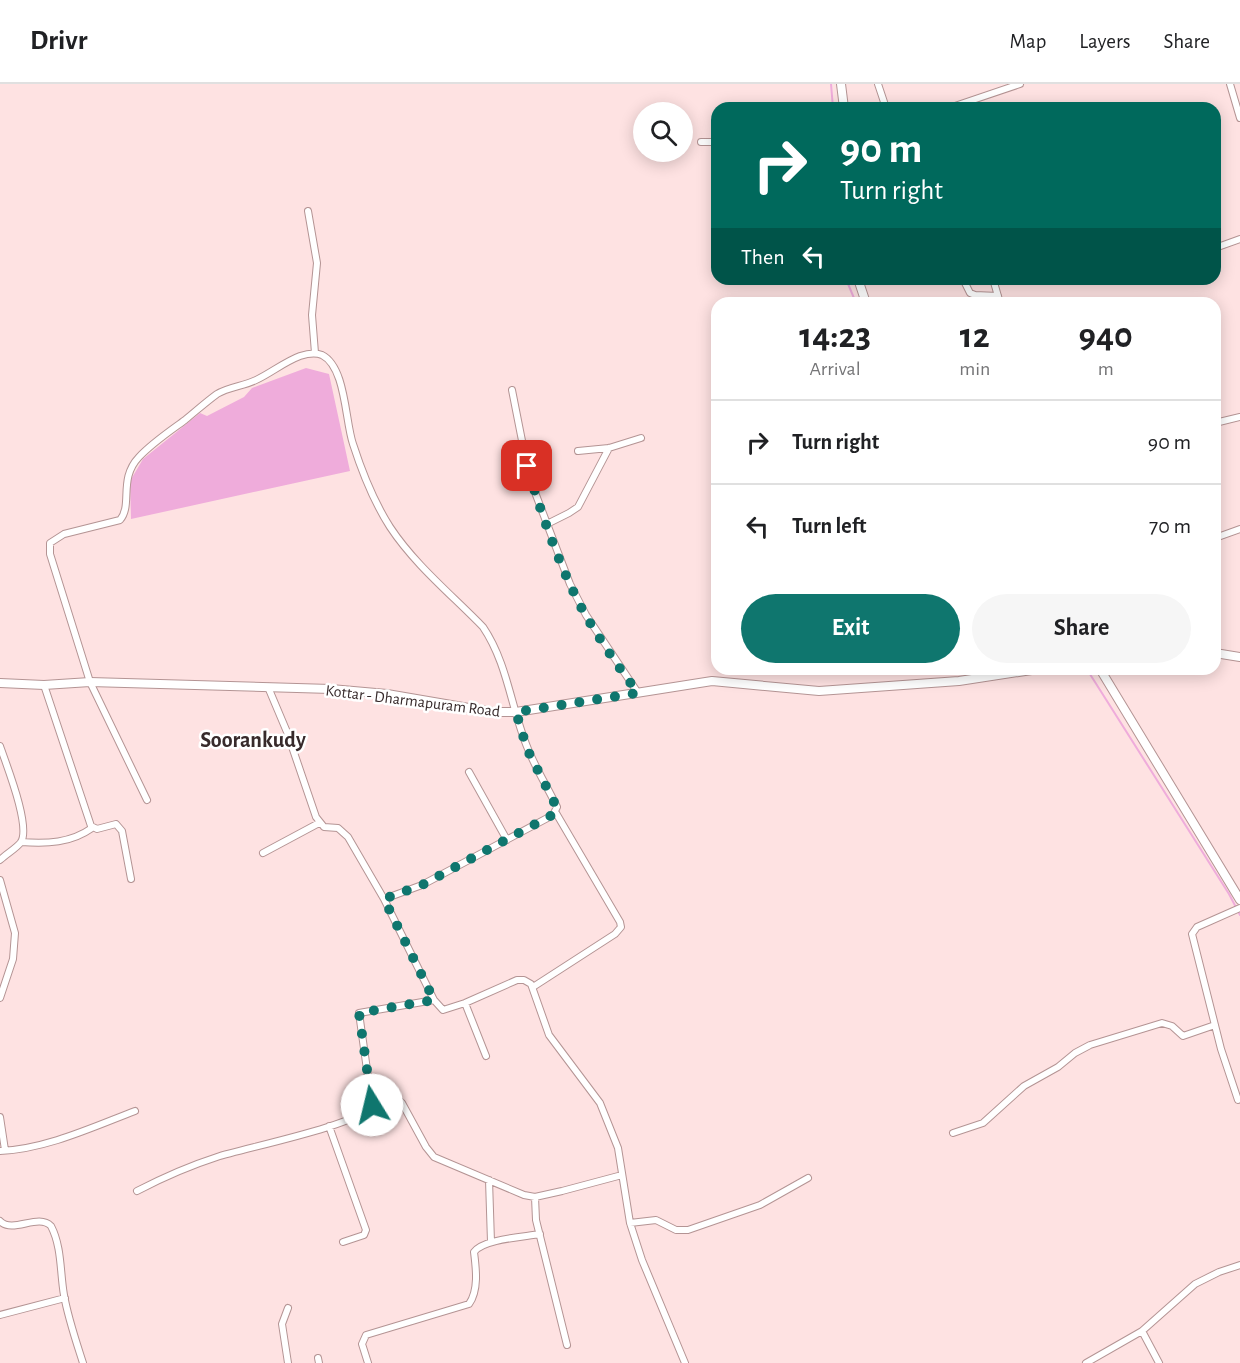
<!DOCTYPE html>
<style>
body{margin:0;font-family:"Alegreya Sans",sans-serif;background:#f6f6f6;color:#202124;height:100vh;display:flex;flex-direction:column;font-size:22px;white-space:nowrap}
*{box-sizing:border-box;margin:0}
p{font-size:20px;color:#757577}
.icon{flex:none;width:33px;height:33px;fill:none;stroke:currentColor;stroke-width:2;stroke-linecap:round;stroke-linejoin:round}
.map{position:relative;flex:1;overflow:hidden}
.details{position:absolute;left:711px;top:213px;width:510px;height:378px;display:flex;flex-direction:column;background:#fff;border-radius:18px;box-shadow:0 3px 15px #0003}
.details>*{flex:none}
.top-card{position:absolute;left:711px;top:18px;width:510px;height:183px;border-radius:18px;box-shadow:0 3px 15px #0003;background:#00695c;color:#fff;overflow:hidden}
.controls{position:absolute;left:633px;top:18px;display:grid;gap:12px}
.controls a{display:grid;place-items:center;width:60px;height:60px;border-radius:50%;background:#fff;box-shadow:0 3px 15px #0003;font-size:30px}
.pin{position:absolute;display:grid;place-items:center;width:51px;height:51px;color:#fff;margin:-26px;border-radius:12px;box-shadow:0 3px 9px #0006}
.me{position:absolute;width:66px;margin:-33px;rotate:351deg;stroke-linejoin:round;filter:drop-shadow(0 0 4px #0008)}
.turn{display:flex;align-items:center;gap:21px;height:126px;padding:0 30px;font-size:27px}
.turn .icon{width:78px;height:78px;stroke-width:2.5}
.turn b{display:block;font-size:42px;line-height:51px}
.then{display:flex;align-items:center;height:57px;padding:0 30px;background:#0003;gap:12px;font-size:22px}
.eta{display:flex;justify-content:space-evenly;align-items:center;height:102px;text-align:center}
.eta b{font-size:36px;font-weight:700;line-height:42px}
.action{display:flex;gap:12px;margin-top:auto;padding:12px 30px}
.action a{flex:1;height:69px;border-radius:36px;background:#0f766e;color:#fff;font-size:24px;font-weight:700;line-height:69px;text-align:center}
.action a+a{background:#f6f6f6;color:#202124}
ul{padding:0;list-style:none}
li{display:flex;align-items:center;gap:18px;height:84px;padding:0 30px;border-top:2px solid #e0e0e0}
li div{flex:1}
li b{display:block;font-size:22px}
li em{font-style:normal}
header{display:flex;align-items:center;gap:36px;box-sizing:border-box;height:84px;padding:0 30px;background:#fff;border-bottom:2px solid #e0e0e0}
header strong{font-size:28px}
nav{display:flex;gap:33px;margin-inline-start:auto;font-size:21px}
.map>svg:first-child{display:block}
</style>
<header>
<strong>Drivr</strong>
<nav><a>Map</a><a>Layers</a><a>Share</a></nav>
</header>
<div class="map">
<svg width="1240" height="1279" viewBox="0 0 1240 1279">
<rect width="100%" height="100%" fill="#fee2e2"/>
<path fill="#efacdb" d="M306 284 329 290 350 387 131 435 130 397 143 375 200 329 207 332 244 313 252 304Z"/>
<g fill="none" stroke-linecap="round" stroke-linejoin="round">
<path stroke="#efacdb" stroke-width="2" d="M831 0 833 24
M846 195 856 219
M1088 587 1229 810 1240 831"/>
<defs>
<path id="street" d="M878 0 886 24
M1230 0 1240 34
M949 24 1020 0
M701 58H717
M308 127 317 179 312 231 315 269
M1215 164 1240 155
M963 195 970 209 975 211 998 212
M993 195 1000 219
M512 306 527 382 536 411 570 500 586 531 638 609
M1215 339 1240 333
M578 367 609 364 641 354
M547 440 569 429 578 423 609 364
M1215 454 1240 445
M44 601 91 742 97 745 116 740 122 747 131 795
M268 603 287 648 316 733 324 743 338 744 348 753 384 815 434 916 443 926 465 919 517 896H524L531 900 549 951 600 1019 618 1064 630 1139 642 1176 685 1279
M0 662C6 680 31 742 21 758 17 764 6 770 0 776
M469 688 507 756
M147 716 90 598 50 470V459L64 450 120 436C133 421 118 395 139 373 152 359 170 347 185 336 196 327 206 318 217 310 228 303 244 302 256 296 271 289 284 278 300 272 306 270 315 268 322 271 346 283 345 337 353 360 362 388 374 418 390 443 415 481 452 511 483 543 508 580 511 625 528 665 536 685 548 704 557 723L553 731 422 801 384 815
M21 758C47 760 71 759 92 744
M263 769 319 739
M0 796 15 849 13 875 0 914
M533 903 615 850 621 843 620 838 556 729
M465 919 486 972
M1238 1016 1221 965 1192 850 1197 843 1240 824
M372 1021 388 1014H397L402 1019 426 1063 434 1073 524 1111 535 1113 562 1107 622 1091
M0 1033 5 1066
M329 1042 366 1146 364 1151 343 1158
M953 1049 983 1039 1024 1002 1058 983 1075 969 1090 961 1162 939 1172 942 1183 952 1215 941
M0 1067C46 1065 93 1043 135 1027
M489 1096 491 1158
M137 1107C162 1094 189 1082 217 1073 244 1064 361 1041 372 1021L359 929 434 916
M535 1113 536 1136 567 1261
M0 1137C13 1150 38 1129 51 1142 62 1163 60 1189 64 1211 68 1234 76 1257 83 1279
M630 1139 656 1136 676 1146H688L760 1121 808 1094
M288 1224 282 1240 288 1279
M0 1231 65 1214
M1142 1247 1159 1279
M318 1274 319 1279
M368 1279 362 1260 366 1251 469 1220C479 1206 476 1184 474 1168 483 1155 524 1153 540 1150
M1086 1279 1142 1247 1195 1200 1219 1188 1240 1181"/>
<path id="secondary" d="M841 0 844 24
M858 195 866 219
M1215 569 1240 573
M1100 585 1240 816
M0 599 44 601 90 598 331 605 387 610 492 628H516L712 597 819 607 959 597 1038 585"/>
</defs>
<use href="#street" stroke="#b49494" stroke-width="8"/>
<use href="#secondary" stroke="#b49494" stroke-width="10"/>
<use href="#street" stroke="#fff" stroke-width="6"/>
<use href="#secondary" stroke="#fff" stroke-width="8"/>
</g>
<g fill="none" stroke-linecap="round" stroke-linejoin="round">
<path stroke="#0f766e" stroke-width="10" stroke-dasharray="0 18" d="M372 1021 359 929 434 916 384 815 422 801 556 729V722L527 665 516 628 638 609C619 584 602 559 586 532 562 490 541 429 527 382"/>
</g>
<g text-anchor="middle" stroke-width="5" stroke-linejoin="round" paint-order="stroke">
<g font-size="16" fill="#372a2b" stroke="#fff">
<text transform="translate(413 616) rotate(7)" y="6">Kottar - Dharmapuram Road</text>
</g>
<g font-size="22" font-weight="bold" fill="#372a2b" stroke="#fff">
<text x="253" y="663">Soorankudy</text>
</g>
</g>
</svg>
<div class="controls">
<a><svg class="icon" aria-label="search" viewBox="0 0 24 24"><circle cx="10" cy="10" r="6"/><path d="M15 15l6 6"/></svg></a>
</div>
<div class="pin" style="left:527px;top:382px;background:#d93025"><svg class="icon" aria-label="arrive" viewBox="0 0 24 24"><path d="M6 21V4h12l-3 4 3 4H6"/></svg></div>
<svg class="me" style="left:372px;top:1021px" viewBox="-20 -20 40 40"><circle r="19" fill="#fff"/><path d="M0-13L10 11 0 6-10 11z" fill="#0f766e"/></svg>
<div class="top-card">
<div class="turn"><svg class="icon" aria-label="right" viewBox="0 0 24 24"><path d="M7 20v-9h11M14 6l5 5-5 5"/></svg><div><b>90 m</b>Turn right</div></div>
<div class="then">Then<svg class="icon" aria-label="left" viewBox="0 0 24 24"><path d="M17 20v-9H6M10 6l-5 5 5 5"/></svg></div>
</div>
<section class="details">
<div class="eta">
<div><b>14:23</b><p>Arrival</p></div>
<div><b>12</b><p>min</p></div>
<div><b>940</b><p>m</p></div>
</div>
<ul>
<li><svg class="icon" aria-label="right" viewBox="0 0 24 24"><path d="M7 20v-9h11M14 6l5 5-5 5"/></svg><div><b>Turn right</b></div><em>90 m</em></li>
<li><svg class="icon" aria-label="left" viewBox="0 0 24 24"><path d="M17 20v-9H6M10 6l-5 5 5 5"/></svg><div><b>Turn left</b></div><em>70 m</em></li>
</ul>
<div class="action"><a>Exit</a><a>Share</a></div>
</section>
</div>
